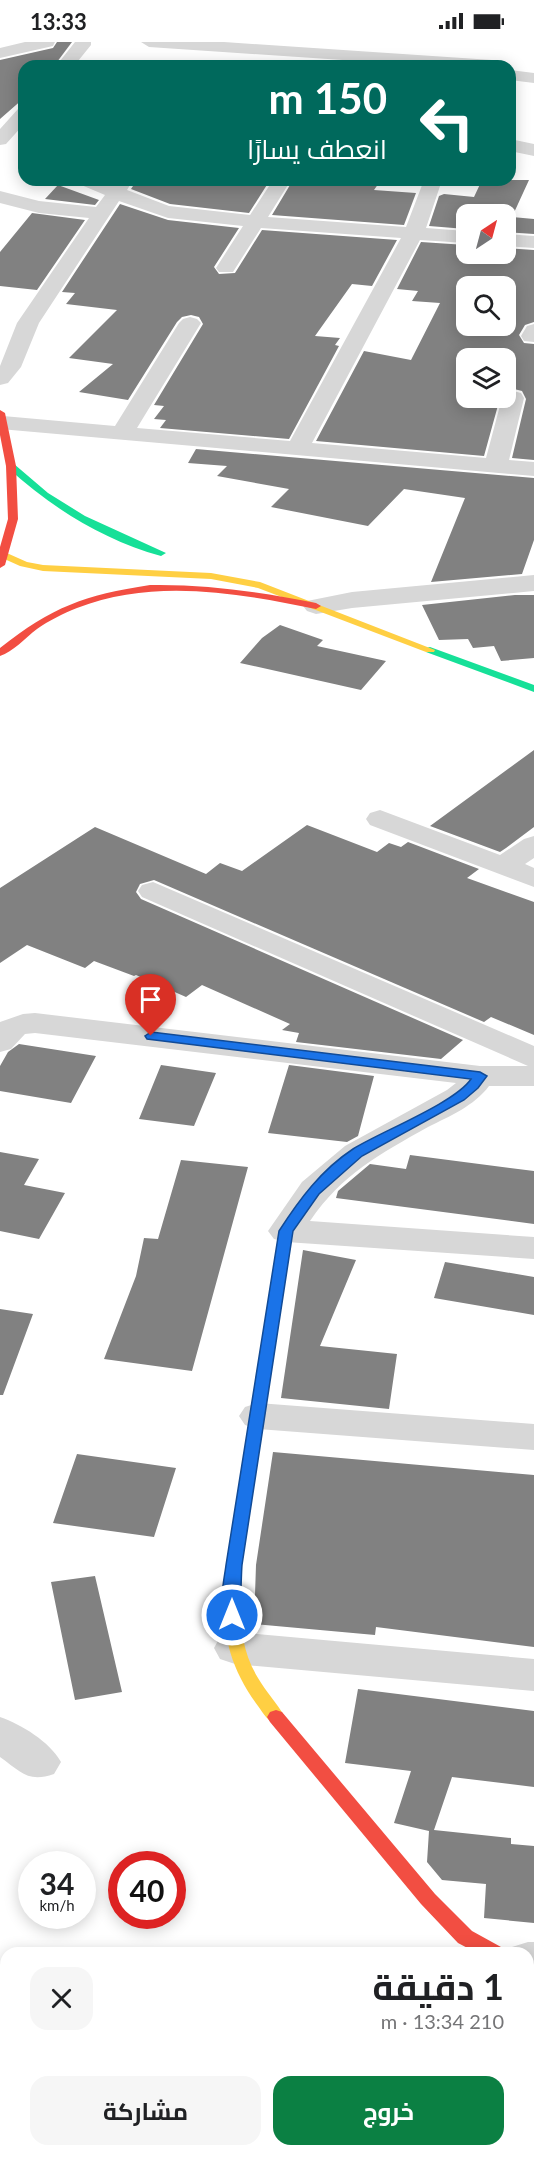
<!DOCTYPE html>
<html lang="ar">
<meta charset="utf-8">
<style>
body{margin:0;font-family:Lato,Cairo,sans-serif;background:#f6f6f6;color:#202124;direction:rtl;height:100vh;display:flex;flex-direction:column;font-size:22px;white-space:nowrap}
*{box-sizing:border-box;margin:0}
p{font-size:20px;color:#757577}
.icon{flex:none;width:33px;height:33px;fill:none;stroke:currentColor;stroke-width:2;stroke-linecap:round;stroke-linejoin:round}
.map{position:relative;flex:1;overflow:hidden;direction:ltr}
.details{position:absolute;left:0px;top:1905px;width:534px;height:210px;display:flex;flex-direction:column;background:#fff;border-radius:18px 18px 0 0;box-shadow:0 3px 15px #0003;direction:rtl}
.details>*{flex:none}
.hud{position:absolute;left:18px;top:18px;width:498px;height:126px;border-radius:18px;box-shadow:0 3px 15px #0003;direction:rtl;background:#00695c;color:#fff;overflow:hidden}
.needle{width:39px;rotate:36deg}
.tools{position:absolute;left:456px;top:162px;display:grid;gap:12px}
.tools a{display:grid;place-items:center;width:60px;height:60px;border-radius:12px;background:#fff;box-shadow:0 3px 15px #0003;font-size:30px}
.speed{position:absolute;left:18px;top:1809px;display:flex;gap:12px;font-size:30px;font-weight:700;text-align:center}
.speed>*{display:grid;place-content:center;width:78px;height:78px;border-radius:50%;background:#fff;box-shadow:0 3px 15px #0003;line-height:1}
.speed small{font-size:15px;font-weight:400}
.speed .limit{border:9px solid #d22;background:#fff;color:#111}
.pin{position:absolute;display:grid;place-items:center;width:51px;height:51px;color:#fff;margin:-62px -26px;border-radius:50% 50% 50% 0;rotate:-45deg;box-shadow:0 0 6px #0007}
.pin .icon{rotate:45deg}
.me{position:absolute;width:66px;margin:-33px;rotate:0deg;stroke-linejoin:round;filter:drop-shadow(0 0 4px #0008)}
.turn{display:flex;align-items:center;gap:21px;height:126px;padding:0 30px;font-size:27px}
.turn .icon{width:78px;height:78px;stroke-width:2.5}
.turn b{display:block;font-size:42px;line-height:51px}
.round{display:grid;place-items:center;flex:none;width:63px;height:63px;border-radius:18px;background:#f6f6f6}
.head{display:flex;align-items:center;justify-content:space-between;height:102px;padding:0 30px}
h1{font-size:36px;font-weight:700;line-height:45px}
.primary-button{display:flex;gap:12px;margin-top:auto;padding:12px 30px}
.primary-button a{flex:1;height:69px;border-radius:18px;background:#0b8043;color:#fff;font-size:24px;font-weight:700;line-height:69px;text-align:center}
.primary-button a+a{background:#f6f6f6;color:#202124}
.status{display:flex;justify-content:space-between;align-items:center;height:42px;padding:0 30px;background:#fff;direction:ltr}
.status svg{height:16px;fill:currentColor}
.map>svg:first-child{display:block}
</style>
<div class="status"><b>13:33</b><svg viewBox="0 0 49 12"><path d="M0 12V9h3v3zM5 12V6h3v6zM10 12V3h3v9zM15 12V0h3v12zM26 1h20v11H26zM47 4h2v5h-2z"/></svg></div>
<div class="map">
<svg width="534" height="2115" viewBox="0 0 534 2115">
<rect width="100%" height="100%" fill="#fff"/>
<path fill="#818181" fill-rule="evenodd" d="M57 0H72L54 24H24V56L0 77V18L53 6Z
M137 138 212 141 214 138H270L249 171 170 162 131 147Z
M293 138H381L374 148 416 151 404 183 272 173Z
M482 138H529L512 175 534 177V192L506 190V172H466V187L429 184 439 154 444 152 474 155Z
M58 143 99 158 95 163 45 157Z
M120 162 168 178 239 186 214 225 219 232 235 231 262 188 397 198 372 244 352 242 315 294 340 296 335 303 339 304 289 397 160 386 166 378 154 377 164 364 154 363 203 282 199 275 191 273 182 275 177 280 128 358 79 350 113 322 69 316 117 268 66 262 75 251 62 250Z
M32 171 85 178 37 248 0 244V210Z
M421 200 466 203V212H506V206L534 208V280L525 283 519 293 524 301 534 302V418L512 416 526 357 522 349 514 347 506 349V316H466V356H500L484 414 316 399 364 309 411 318 440 261 412 259 418 249 397 247ZM466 244H506V284H466Z
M196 407 534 436V498L522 532 431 540 465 456 404 447 368 484 271 465 289 447 217 434 227 424 188 421Z
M515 553H534V616L501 619 494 604 473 606 468 597 439 598 422 563Z
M280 583 323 598 317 604 386 619 361 648 240 621 262 596Z
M534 708V785L506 806 500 810 430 784Z
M307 783 377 810 389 801 401 805 408 800 479 827 467 836 534 860V993L491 975 484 980 154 838 140 842 136 850 141 857 463 998 441 1017 296 1000 299 991 282 988 290 982 202 943 186 955 136 933 134 934 94 919 85 926 27 903 0 921V846L95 785 206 832 220 821 242 829Z
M19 1002 96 1014 71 1061 0 1049V1024L8 1010Z
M161 1023 216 1031 194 1084 139 1077Z
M289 1023 374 1034 358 1094 347 1100 268 1091Z
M0 1110 39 1117 24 1143 65 1151 39 1197 0 1189Z
M410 1113 534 1129V1182L336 1156 338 1149 370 1122 406 1127Z
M181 1118 248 1125 192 1329 104 1317 136 1234 144 1196 158 1197Z
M303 1208 356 1218 320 1304 397 1312 389 1367 281 1356Z
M445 1220 534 1235V1273L434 1256Z
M0 1267 33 1272 3 1353H0Z
M273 1410 534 1433V1605L376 1585 375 1593 254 1582 256 1523Z
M77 1412 176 1426 154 1495 53 1481Z
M95 1534 122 1650 75 1658 51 1540Z
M358 1647 534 1669V1745L452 1735 434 1788 511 1796V1802L534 1804V1881L484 1876 486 1842 442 1838 427 1820 429 1789 394 1781 411 1729 345 1721Z"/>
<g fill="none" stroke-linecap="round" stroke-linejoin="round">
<path fill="#d7d7d7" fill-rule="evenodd" d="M25 0H55L53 4 0 16V6Z
M75 0H91V3L74 24H56Z
M141 0H224L492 18 498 19 501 23 431 24 149 5Z
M510 28 534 31V41L510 38Z
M24 66V82L6 102 0 103V87L18 67Z
M510 97 534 102V114L510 109Z
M77 138H102L112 142 115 138H133L127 148 169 164 250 173 273 138H291L268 175 406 185 424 138H442L426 186 466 189V201L420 198 312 401 486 416 502 356H506V351L513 349 521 351 524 356 509 418 534 420V434L0 387V375L3 374 115 384 179 281 183 277 190 275 197 277 201 281 137 386 290 399 401 196 261 186 233 230H219L216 226 243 184 168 176 119 159 39 281 21 325 8 341 0 343V324L17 281 89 176 39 171 0 161V149L39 159 96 165 105 153 79 142Z
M506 192 534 194V206L506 204Z
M534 282V300L524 299 521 294 527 284Z
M534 533V549L352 566 316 572 307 569 303 564 307 559 352 550Z
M380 768 500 813 524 797 534 794V816L525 822 534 826V845L370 783 366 777 370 771Z
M153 840 534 1004V1044H489C474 1064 450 1074 428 1085 380 1112 342 1132 310 1179L534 1195V1217L286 1200 274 1197 268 1189 302 1140 345 1104 447 1048 456 1041 35 991 25 992 11 1007 0 1010V980L23 972 35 971 480 1024H528L142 855 138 849 142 843Z
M258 1361 534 1382V1408L258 1387 245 1383 239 1374 245 1365Z
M235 1590 534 1617V1649L235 1622 220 1617 214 1606 220 1595Z
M0 1675C22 1683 49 1699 61 1720L54 1732C28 1741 21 1730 0 1715Z
M528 1900H534V1938H528V1911H509L512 1905Z"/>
<path fill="#16e098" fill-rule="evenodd" d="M8 422H14L48 451 85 474 166 511 161 514C103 498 52 466 8 426Z
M430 605 534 643V650L426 610V606Z"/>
<path fill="#ffcf43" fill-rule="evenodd" d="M0 508 27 520 43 523 211 531 260 540 435 608 434 610H426L258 546 211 537 43 529 20 524 0 515Z
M286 1184 293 1189 242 1523C239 1562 237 1602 258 1636 266 1650 277 1661 285 1675L282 1680C269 1684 265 1673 258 1664 224 1618 220 1578 226 1523L279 1189Z"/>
<path fill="#f24e42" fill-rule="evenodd" d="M0 368 5 371 16 424 18 477 5 523 0 526V505L8 477 6 424 0 393Z
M150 543C207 542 260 550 316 561L321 564 316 567C237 551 154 536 77 566 64 571 48 579 37 587 25 596 13 610 0 614V606C52 565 84 553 150 543Z
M276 1668 282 1670 435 1852 472 1889 501 1905 503 1911H477L458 1901 421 1862 270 1680 267 1675 270 1670Z"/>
</g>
<path fill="#1a73e8" stroke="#114b97" stroke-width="1.5" d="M151 990 480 1030 487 1034 478 1046 464 1058 362 1114 319 1152 293 1189 242 1523C241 1533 241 1572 238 1578L232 1580 226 1578C218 1562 224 1539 226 1523L279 1189C299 1158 321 1128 353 1107 380 1090 455 1061 471 1037L147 997 145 994Z"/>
</svg>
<div class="tools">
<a><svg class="needle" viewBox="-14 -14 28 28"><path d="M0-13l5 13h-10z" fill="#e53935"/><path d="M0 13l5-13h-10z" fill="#757577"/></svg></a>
<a><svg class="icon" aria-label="search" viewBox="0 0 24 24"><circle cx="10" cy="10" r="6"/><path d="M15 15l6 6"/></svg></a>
<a><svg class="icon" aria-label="layers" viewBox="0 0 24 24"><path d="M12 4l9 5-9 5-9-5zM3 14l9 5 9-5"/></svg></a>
</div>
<div class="speed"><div>34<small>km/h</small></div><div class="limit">40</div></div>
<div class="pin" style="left:151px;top:994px;background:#d93025"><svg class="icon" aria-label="arrive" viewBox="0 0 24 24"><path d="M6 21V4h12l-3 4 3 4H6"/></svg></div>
<svg class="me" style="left:232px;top:1573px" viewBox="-20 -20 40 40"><circle r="17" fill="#1a73e8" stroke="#fff" stroke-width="3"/><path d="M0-11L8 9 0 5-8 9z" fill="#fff"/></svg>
<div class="hud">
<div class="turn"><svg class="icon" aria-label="left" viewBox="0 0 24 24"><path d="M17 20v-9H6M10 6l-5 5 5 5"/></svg><div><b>150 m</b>انعطف يسارًا</div></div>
</div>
<section class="details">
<div class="head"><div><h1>1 دقيقة</h1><p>210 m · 13:34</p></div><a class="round"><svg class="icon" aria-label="close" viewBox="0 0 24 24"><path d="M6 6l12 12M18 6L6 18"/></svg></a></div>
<div class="primary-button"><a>خروج</a><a>مشاركة</a></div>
</section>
</div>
